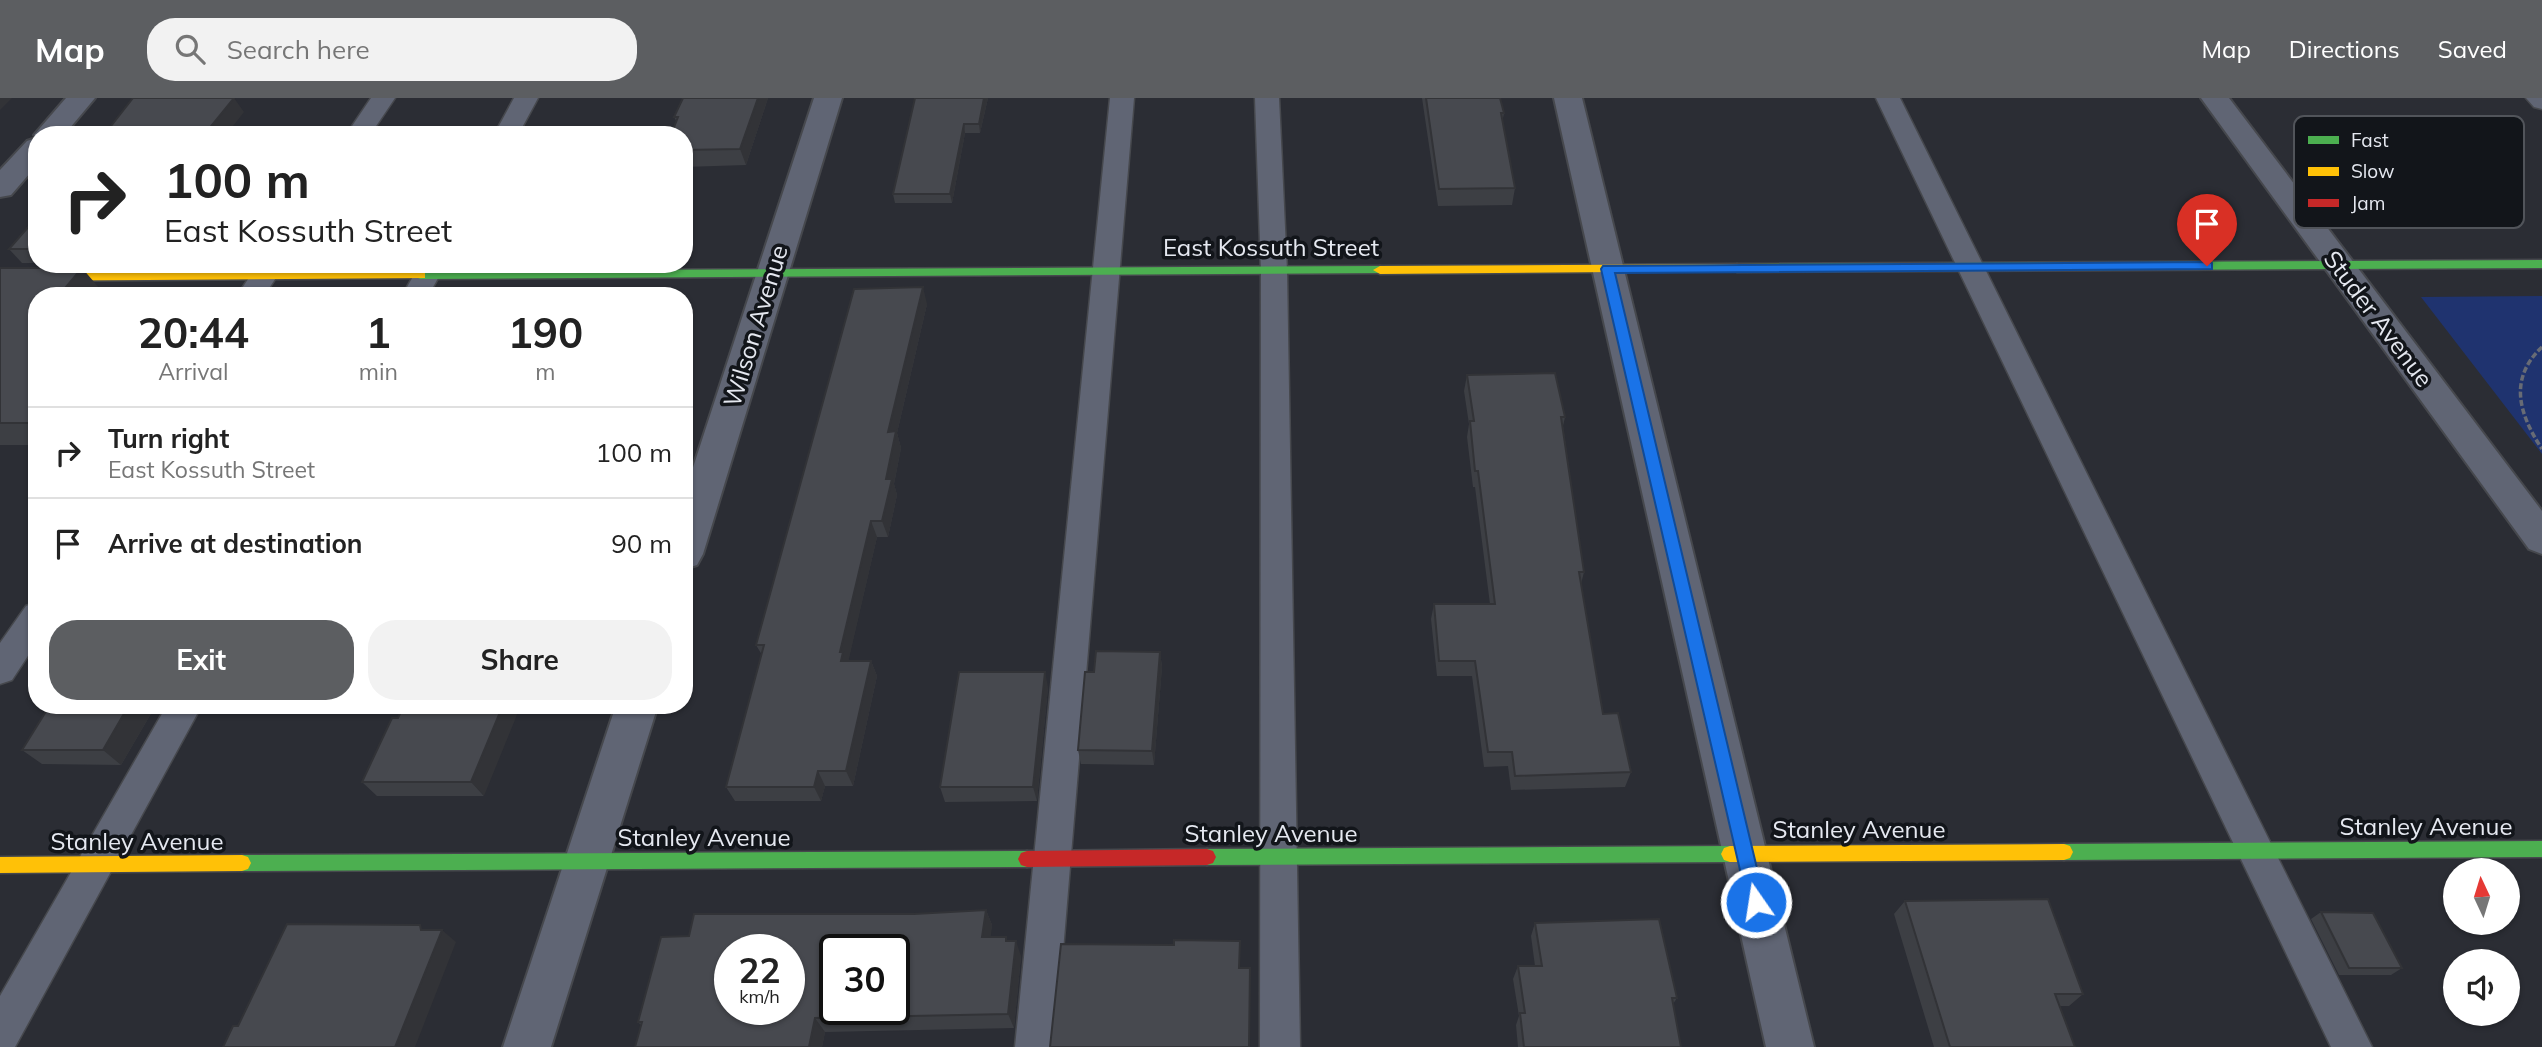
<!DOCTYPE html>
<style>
body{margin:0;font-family:Mulish,sans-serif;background:#f2f2f2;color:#222;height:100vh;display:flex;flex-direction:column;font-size:26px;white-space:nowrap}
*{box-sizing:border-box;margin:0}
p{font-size:23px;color:#767676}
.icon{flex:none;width:38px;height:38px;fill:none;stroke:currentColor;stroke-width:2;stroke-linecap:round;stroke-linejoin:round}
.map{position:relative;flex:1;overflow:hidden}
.details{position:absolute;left:28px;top:189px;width:665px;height:427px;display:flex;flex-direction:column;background:#fff;border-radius:28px;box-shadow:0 2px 5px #0004}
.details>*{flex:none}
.top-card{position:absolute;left:28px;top:28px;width:665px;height:147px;border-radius:28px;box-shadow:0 2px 5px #0004;background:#fff;color:#222;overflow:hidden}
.needle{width:46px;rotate:356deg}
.fabs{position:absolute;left:2443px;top:760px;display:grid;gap:14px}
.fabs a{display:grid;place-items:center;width:77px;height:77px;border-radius:50%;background:#fff;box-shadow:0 2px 5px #0004;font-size:35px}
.speed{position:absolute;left:714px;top:836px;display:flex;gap:14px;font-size:35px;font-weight:700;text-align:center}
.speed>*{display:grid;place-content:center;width:91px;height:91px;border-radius:50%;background:#fff;box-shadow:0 2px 5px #0004;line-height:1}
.speed small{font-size:18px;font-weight:400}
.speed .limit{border:4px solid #111;border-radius:10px;background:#fff;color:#111}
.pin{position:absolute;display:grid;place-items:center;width:60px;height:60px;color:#fff;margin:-72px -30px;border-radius:50% 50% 50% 0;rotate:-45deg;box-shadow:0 0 7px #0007}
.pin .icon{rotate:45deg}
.me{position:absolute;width:77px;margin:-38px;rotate:347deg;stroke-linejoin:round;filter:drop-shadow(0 0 5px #0008)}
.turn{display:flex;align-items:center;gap:24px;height:147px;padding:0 21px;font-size:32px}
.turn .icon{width:91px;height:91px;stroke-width:2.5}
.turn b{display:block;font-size:49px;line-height:60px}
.eta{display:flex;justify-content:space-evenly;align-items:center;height:119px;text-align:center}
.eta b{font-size:42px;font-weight:700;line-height:49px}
.action{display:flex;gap:14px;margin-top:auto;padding:14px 21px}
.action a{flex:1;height:80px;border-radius:28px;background:#5c5e61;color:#fff;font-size:28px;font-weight:700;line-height:80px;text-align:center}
.action a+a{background:#f2f2f2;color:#222}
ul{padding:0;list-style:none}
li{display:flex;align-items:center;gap:21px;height:91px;padding:0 21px;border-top:2px solid #e0e0e0}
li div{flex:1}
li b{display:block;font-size:26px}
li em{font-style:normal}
header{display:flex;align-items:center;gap:42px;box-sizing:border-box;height:98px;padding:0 35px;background:#5c5e61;color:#fff}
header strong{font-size:33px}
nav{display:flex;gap:38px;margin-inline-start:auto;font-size:24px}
.search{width:490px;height:63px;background:#f2f2f2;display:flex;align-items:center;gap:18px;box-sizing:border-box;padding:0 24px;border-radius:28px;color:#767676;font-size:26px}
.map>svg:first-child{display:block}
</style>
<header>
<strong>Map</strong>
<div class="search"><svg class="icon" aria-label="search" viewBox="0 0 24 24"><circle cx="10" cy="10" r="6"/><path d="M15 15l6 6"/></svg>Search here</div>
<nav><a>Map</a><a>Directions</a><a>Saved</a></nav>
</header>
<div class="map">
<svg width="2542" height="949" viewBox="0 0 2542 949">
<rect width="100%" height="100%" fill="#2b2d34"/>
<path fill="#1f336f" d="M2542 198V356L2421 199Z"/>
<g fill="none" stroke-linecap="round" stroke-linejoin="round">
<defs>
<path id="lane" d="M371 0H395L370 37H346Z
M514 0H538L518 37H494Z
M1110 0H1134L1055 949H1015Z
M1255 0H1279L1287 173 1300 949H1260L1261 173Z
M1876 0H1900L2372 949H2331Z
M2526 0H2542V11L2534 9Z
M258 166H285L264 198H237Z
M420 166H446L428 198H402Z
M37 504V544L12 582 0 586V545L26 508Z
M167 607H202L15 949H0V898Z"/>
<path id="street" d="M66 0H95L64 37H37V67L11 97 0 99V72L27 43 36 40 34 37Z
M814 0H842L703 456 697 467 684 471V397Z
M1554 0H1582L1814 949H1766Z
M2201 0H2229L2542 413V456L2529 451Z
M616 607H658L551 949H503Z"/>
<path id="fast" d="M2542 162V170L1737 174 1730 170 1737 166Z
M1380 168 1387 172 1385 175 420 181 413 177 420 173Z
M2542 743V759L2064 762 2058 760 2055 754 2058 748 2064 746Z
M1730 748 1736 750 1739 756 1736 762 1730 764 1207 767 1201 765 1198 759 1201 753 1207 751Z
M1027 753 1033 755 1036 761 1033 767 1027 769 242 773 236 771 233 765 236 759 242 757Z"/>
<path id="slow" d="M1737 166 1744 170 1742 173 1380 176 1373 172 1380 168Z
M420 173 425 174V180L0 183V175Z
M2064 746 2070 748 2073 754 2070 760 2064 762 1730 764 1724 762 1721 756 1724 750 1730 748Z
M242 757 248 759 251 765 248 771 242 773 0 775V759Z"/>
<path id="jam" d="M1207 751 1213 753 1216 759 1213 765 1207 767 1027 769 1021 767 1018 761 1021 755 1027 753Z"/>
</defs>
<use href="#lane" stroke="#46484d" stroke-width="3"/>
<use href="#street" stroke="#46484d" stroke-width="4"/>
<use href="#fast" stroke="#46484d" stroke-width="3"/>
<use href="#slow" stroke="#46484d" stroke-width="3"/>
<use href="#jam" stroke="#46484d" stroke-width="3"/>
<path stroke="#676b75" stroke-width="3.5" stroke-dasharray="6 2.5" stroke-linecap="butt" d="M2542 249C2508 281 2519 316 2542 351"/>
<use href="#lane" fill="#606574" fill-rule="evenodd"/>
<use href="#street" fill="#606574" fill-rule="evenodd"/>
<use href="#fast" fill="#4caf50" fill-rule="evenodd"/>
<use href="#slow" fill="#ffc107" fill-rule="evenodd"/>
<use href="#jam" fill="#c62828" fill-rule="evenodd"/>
</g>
<path fill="#3d3f44" d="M768 0 746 67 684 69V37L674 19Z
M988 0 980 35H965L952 105H895L893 96Z
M1422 0H1500L1504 15 1502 25 1515 90 1512 107 1438 108Z
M37 119V165H22L9 151Z
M0 170 101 192 99 195 37 198V347H0Z
M927 206 897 335 901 350 894 386 897 397 888 439H877L848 563H871L877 578 853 688H825L821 703H735L726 689 762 557 756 547Z
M1467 277 1565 319 1563 328 1584 474 1581 486 1603 616 1631 674 1625 689 1511 692 1508 668 1484 669 1472 578H1437L1431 521 1434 506H1490L1475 389H1473L1467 339 1469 326 1464 293Z
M1160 554 1162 569 1154 667 1081 666 1078 652 1094 574Z
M1048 589 1037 703 945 704 940 689Z
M50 607H156L121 667 42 666 22 652Z
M404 607 484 698H377L362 684 398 620Z
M1905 803 2083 896 2069 908H2060L2075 949H1934L1894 816Z
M986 812 992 827 990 839 1021 858 1014 930 825 934 822 949H635L641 927 638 924 689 838 914 816Z
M2321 814 2402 870 2391 877H2339L2311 821Z
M1535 825 1677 900 1673 906 1681 949H1518L1516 927 1519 918 1513 881 1518 868H1535L1531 838Z"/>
<path fill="#323337" d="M0 0H12L0 12Z
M234 0 244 14 226 37H204Z
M758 0H768L746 67 740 51Z
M984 0H988L980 35 979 26Z
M964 26 965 35 952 105 950 96Z
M82 170 101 192 97 198 61 195Z
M923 189 927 206 897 335 901 350 894 386 897 397 888 439 882 423 886 381 888 334Z
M871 423 877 439 848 565 841 563 840 554Z
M1160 554 1162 569 1154 667 1152 653Z
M871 563 877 578 853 688 846 673Z
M1045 574 1048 589 1037 703 1033 689Z
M129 607H156L121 667 103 652Z
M503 607H521L484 698 471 684Z
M818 673 825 688 821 703 814 689Z
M986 812 992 827 989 855 982 839Z
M442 832 456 844 415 949H395Z
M1016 843 1021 858 1014 930 1008 916Z
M815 920 825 934 822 949H809Z"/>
<path fill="#47494f" stroke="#323337" stroke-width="2" fill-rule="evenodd" d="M133 0H234L204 37H104Z
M683 0H758L740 51 684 52V37H671L678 19H674Z
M915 0H984L979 26H964L950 96H893Z
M1426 0H1500L1504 15H1501L1515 90 1439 91Z
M37 119V151H9Z
M0 170H82L61 195 171 194 168 198H37V325H0Z
M923 189 888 334 896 333 886 381H892L882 423H871L840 554H843L841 563H871L846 673H818L814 689H726L764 547H756L854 191Z
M1555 275 1565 319H1561L1584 474H1579L1603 616 1618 615 1631 674 1515 678 1512 654H1488L1475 563H1439L1434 506H1495L1478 373H1475L1470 323H1474L1467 277Z
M1096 553 1160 554 1152 653 1078 652 1085 574H1094Z
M959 574H1045L1033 689H940Z
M50 607H129L103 652H22Z
M404 607H503L471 684H362L392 620H398Z
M2048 801 2083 896H2055L2075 949H1950L1905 803Z
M986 812 982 839H1006V843H1016L1008 916 815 920 809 949H635L642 924H638L661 839 689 838 694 816H914ZM730 852H789V912H730ZM835 852H894V912H835Z
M2321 814 2373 815 2402 870H2349Z
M1659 821 1677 900H1672L1681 949H1524L1520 915H1525L1518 868H1542L1535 825Z
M287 826 420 827 421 832H442L395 949H223L233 928H238Z
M1174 842 1240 843 1239 870H1250L1249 949H1050L1061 846 1174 847Z"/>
<path fill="#1a73e8" stroke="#114b97" stroke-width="2" d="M2207 164 2212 165V171L1615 175 1765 804 1762 811 1756 813 1749 811 1601 171 1603 168Z"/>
<g text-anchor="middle" stroke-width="7" stroke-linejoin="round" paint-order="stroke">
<g font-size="24" fill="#e5e8f0" stroke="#12151a">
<text x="1271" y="158">East Kossuth Street</text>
<text transform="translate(2378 221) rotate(53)" y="8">Studer Avenue</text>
<text transform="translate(756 228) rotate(-73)" y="8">Wilson Avenue</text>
<text x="2426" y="737">Stanley Avenue</text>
<text x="1859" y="740">Stanley Avenue</text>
<text x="1271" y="744">Stanley Avenue</text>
<text x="704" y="748">Stanley Avenue</text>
<text x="137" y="752">Stanley Avenue</text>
</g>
</g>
<rect x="2294" y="18" width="230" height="112" rx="10" fill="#12151a" stroke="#51545a" stroke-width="2"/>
<rect x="2308" y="38" width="31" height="8" fill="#4caf50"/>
<rect x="2308" y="69" width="31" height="9" fill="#ffc107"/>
<rect x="2308" y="101" width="31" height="8" fill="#c62828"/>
<g font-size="19" fill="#e5e8f0">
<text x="2351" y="49">Fast</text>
<text x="2351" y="80">Slow</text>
<text x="2351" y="112">Jam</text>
</g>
</svg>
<div class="fabs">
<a><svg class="needle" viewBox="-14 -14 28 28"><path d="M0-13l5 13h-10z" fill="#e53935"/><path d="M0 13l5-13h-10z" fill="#767676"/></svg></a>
<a><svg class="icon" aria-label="sound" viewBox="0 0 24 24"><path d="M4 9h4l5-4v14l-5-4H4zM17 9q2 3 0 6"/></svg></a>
</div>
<div class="speed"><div>22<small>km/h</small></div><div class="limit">30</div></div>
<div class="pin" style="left:2207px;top:168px;background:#d93025"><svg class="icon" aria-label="arrive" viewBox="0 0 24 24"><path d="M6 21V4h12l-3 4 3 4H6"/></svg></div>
<svg class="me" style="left:1756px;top:804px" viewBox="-20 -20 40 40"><circle r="17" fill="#1a73e8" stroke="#fff" stroke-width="3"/><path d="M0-11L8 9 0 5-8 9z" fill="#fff"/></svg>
<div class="top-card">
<div class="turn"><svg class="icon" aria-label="right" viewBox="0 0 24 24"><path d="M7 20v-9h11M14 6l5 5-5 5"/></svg><div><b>100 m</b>East Kossuth Street</div></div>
</div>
<section class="details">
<div class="eta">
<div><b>20:44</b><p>Arrival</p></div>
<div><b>1</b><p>min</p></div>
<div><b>190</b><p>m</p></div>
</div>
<ul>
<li><svg class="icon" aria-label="right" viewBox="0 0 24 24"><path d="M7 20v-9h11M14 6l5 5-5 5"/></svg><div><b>Turn right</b><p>East Kossuth Street</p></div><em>100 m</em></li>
<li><svg class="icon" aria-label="arrive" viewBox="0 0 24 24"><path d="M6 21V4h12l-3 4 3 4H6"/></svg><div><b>Arrive at destination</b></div><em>90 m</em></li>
</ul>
<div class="action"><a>Exit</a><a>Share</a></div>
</section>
</div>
